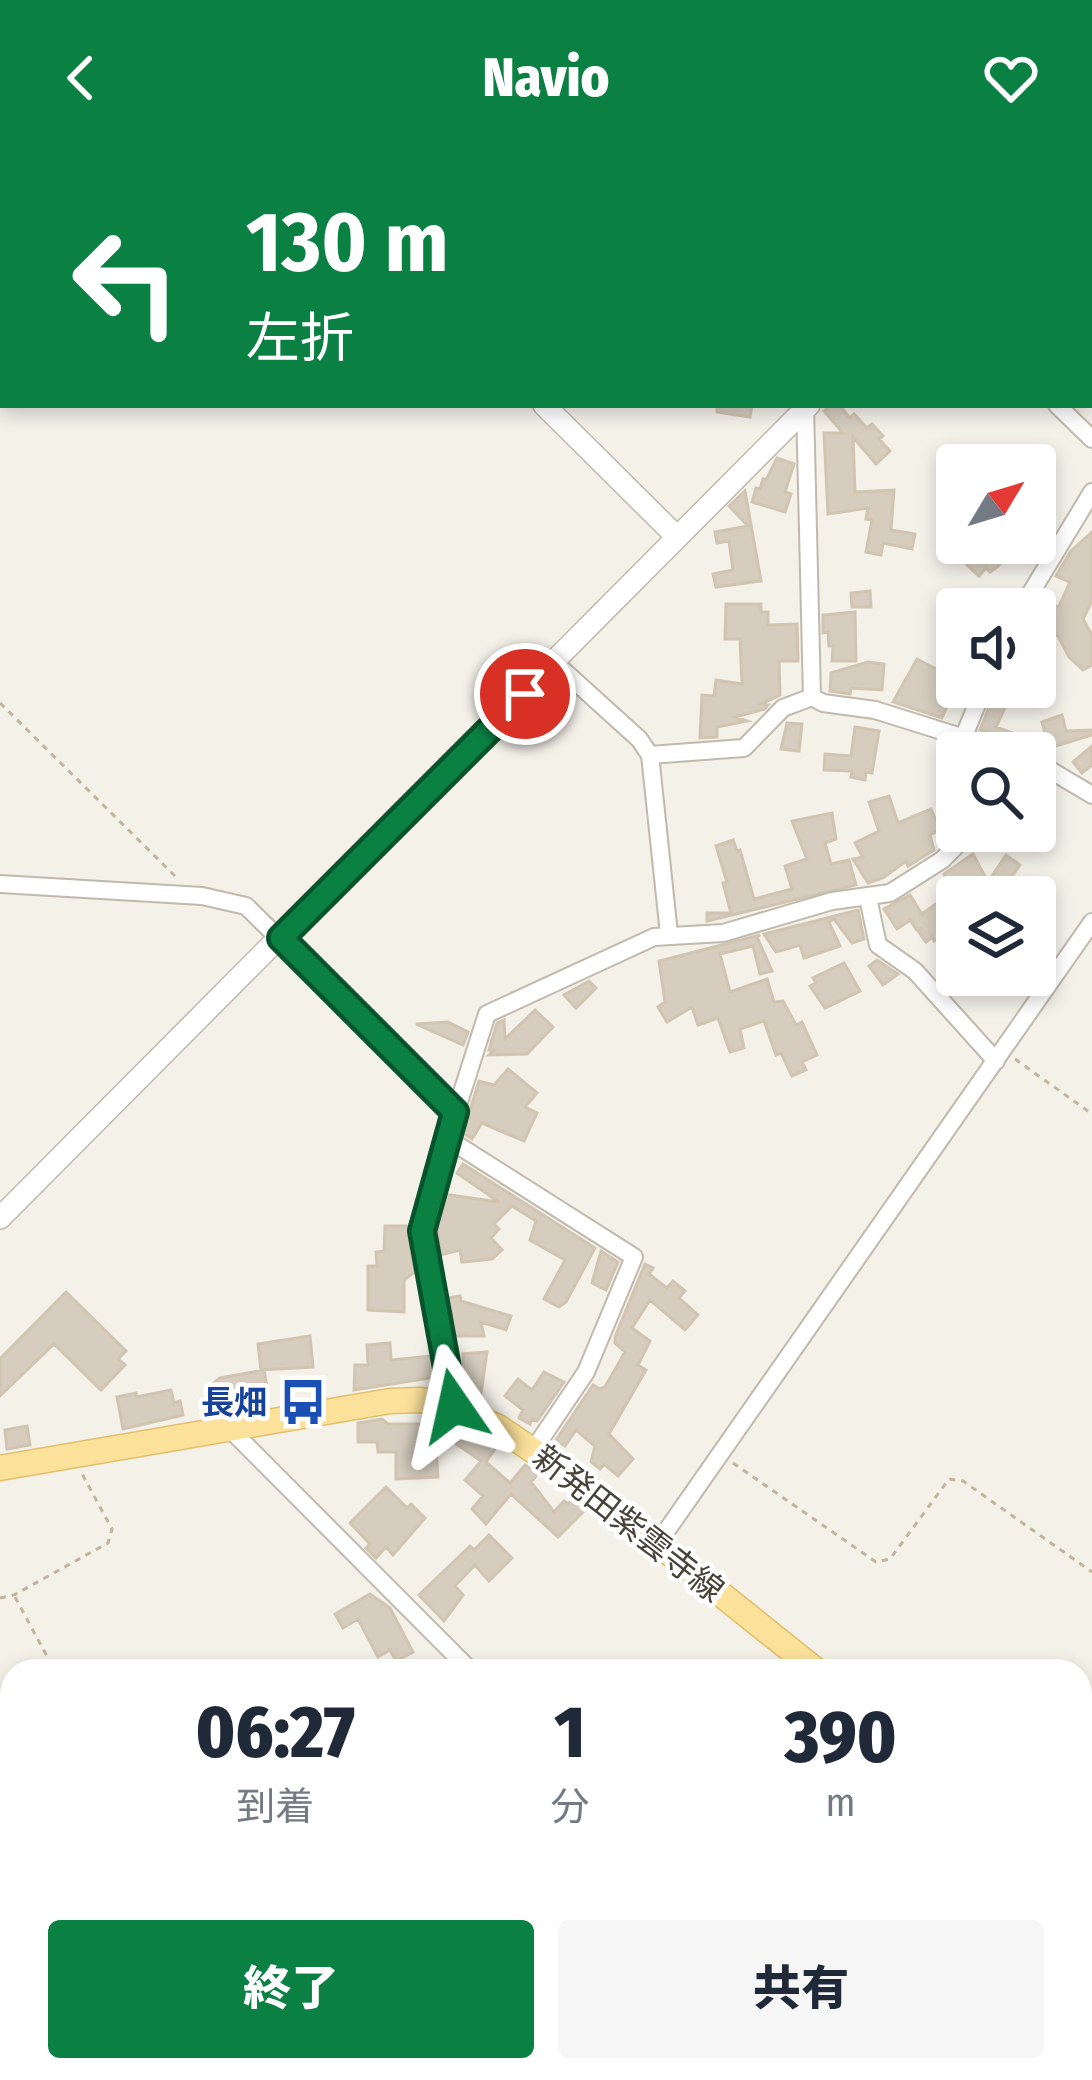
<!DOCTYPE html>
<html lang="ja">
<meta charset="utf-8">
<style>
body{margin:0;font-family:"Fira Sans Condensed","Noto Sans JP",sans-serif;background:#f6f6f7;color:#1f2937;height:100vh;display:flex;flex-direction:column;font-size:45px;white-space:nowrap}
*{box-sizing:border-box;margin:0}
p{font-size:39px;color:#747a83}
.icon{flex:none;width:66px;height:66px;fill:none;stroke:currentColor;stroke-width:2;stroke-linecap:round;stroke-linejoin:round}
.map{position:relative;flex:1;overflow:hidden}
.panel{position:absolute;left:0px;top:1503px;width:1092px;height:423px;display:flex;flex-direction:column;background:#fff;border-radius:36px 36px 0 0;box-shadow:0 6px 18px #0003}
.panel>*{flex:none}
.hud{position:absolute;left:0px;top:0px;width:1092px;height:252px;box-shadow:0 6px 18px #0003;background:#0b8043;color:#fff;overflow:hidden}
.needle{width:78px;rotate:52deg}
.tools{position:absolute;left:936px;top:288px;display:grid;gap:24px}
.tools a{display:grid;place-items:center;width:120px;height:120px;border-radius:12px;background:#fff;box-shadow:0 6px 18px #0003;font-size:60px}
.pin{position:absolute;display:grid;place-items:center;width:102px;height:102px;color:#fff;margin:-51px;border:6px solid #fff;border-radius:50%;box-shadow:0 3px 12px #0007}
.me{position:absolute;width:132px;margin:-66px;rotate:349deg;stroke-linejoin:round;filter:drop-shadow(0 0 9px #0008)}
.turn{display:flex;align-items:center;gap:42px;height:252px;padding:0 48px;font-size:54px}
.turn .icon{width:156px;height:156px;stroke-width:2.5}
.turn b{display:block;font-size:84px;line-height:102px}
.eta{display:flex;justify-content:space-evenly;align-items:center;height:204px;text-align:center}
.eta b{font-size:72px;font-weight:800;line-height:84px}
.cta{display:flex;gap:24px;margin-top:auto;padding:24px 48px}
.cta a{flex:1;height:138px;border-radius:12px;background:#0b8043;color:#fff;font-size:48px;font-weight:800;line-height:138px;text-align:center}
.cta a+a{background:#f6f6f7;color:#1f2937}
header{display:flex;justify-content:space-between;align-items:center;height:156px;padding:0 48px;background:#0b8043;color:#fff;font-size:54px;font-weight:800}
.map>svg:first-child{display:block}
</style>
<header><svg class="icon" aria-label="back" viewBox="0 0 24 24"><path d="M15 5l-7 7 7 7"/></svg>Navio<svg class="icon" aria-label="heart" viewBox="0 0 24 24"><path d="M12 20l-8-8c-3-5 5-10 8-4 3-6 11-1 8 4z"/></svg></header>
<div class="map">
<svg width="1092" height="1924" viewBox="0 0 1092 1924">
<rect width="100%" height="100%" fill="#f4f1e9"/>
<path fill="#d6cdbf" stroke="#d1c5b2" stroke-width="3" d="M717 249H752L750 261 717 256Z
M831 249H839L850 262 854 258 867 272 872 268 883 280 879 283 890 295 876 308 853 281 855 336 894 334 891 374 915 378 912 393 883 387 881 399 866 396 872 364 866 363 868 352 828 358 824 277H843L824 255Z
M777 302 794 308 785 336 791 338 785 356 752 346 756 332 760 333 763 323 766 324Z
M745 335 761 425 716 431 713 418 733 414 729 385 717 387 715 376 748 370 729 350Z
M1092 376V445L1083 463 1092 479V509L1083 514 1069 501 1057 478 1035 496V471L1045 463V451L1059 450 1070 426 1056 420 1071 395Z
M989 387H1040L1023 405 1013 395 997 411 990 416 986 412 979 420 967 409Z
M870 435 871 451H852L851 437Z
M726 448H761V456H768V469L797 468 798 505H779L780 539 761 548 768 549 765 553 735 561 747 565 717 571V581L700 582 702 539 714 540 716 524 742 528 740 483H725Z
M855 456 856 505H832L833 490H829L828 476 823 477V459Z
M917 503 936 513 945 508 957 514V531H969L962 545 952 539 942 562 893 546Z
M868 506 884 508 882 534 851 532 850 538 830 535 831 517Z
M997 531H1028L1017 550 1008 545 996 571 1029 583 1025 594 1016 585 980 574Z
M1062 559 1066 575 1092 574V579L1049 592 1042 566Z
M787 567 802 568 799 595 781 593Z
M855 571 879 575 872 617 866 616 865 624 851 621 852 615 824 614 825 598 851 600Z
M1092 590V609L1082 617 1073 606Z
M889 640 898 667 931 653 940 674 930 679 934 694 908 710 906 705 883 722 868 727 853 703 863 701 855 687 879 675 869 646Z
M832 657 836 683 825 687 831 708 849 704 856 729 707 765V757H731L723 727 727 726 716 690 733 684 737 695 740 694 754 743 792 733 785 710 807 703 792 665Z
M973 698 988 726 1006 699 1020 709 1005 730 1000 726 977 739 975 735 957 741 944 718Z
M910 739 922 758 947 740 957 753V768L934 785 932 781 926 786 918 775 922 772 916 773 910 764 897 773 884 753Z
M858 754 864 783 852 787 834 763 829 766 840 790 804 802 800 789 776 796 764 778Z
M760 779 757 781 772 815 760 818 753 790 720 798 730 836 767 823 774 846 783 845 796 869 802 866 817 899 802 906 806 914 792 920 781 897 776 899 764 865 740 873 744 892 730 896 718 862 698 869 692 851 667 866 658 851 665 846 659 805Z
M877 804 898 818 883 829 869 810Z
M844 807 860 835 825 852 810 830 816 827 813 822Z
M589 825 596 832 576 852 564 839Z
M535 854 553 871 527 898 489 899 494 894H489L497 867 504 864 505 883Z
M448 866 468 876 463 889 416 868Z
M508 913 537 937 525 951 537 957 524 985 482 967 472 983 463 977 479 925 494 929Z
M463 1008 595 1092 566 1146 559 1151 544 1143 565 1104 530 1084 536 1065 512 1050 494 1068 499 1073 491 1082 502 1094 492 1103 462 1106 460 1094 441 1099 436 1067 443 1038 499 1046 457 1017Z
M385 1070H410L417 1114 404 1124V1156L368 1154V1110H377L376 1096 384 1095Z
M601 1095 618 1106 606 1134 592 1127Z
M645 1108 653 1112 649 1118 667 1132 673 1125 685 1135 679 1142 698 1159 685 1174 650 1144 632 1172 650 1185 638 1209 646 1214 609 1278 633 1303 618 1320 604 1308 600 1313 591 1306 595 1290 576 1274 565 1290 556 1284 593 1229 600 1233 605 1231 625 1196 615 1187V1181Z
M66 1136 126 1195 118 1203 125 1209 101 1234 54 1188 0 1240V1203Z
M460 1140 461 1145 511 1160 506 1174 481 1166 484 1180H455L448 1142Z
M310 1180 313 1211 261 1214 258 1188Z
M390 1187 391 1204 433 1200 436 1221 354 1234 355 1209H368L367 1189Z
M487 1196 481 1237 464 1234 463 1198Z
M264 1214 268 1238 233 1248 232 1243 216 1255 205 1240 210 1236 207 1232 220 1222Z
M544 1216 564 1226 537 1265 532 1263 530 1268 519 1262 523 1254 505 1240 518 1223 532 1234Z
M171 1234 174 1247 180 1245 183 1259 123 1273 117 1241 136 1237V1241Z
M382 1263 388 1268H434L438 1321 396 1323V1296H378L377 1286H358V1267Z
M27 1270 30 1289 7 1293 5 1274Z
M463 1275 480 1287 483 1282 497 1290 486 1306 510 1327 525 1309 538 1318 531 1326 554 1356 564 1345 568 1348 574 1342 586 1353 558 1381 511 1338 486 1368 472 1353 483 1340 465 1324 481 1305 455 1287Z
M386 1331 407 1352 411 1348 425 1362 393 1399 386 1391 376 1402 366 1392 370 1388 350 1367Z
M489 1379 512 1402 489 1425 475 1409 455 1430 463 1439 444 1465 419 1439 470 1390 474 1394Z
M370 1438 390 1452 413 1496 396 1505 390 1494 378 1501 358 1463 343 1472 335 1458Z"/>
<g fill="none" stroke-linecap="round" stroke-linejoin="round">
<defs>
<path id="minor" d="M684 0 687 3
M1057 249 1092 283
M805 250 812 541
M1021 453 1092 336
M555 507 639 583 650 599 669 778
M650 599 744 592 783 552 812 541 823 547 875 554 1012 597
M1035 605 1092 639
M0 728 202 740 246 750 455 956
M868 742 878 789 915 815 996 905
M448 983 634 1101 586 1216 534 1293
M454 1251 422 1062 487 858 654 781 723 777 832 745 890 737 942 704 957 689V597L984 531
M230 1273 471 1515
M658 1387 1092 766
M1080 1810 1092 1818
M624 1914 631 1924
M373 1924 392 1914
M733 1924 740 1914"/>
<path id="tertiary" d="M292 0 295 3
M988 3 989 0
M544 249 677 381
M0 1062 809 249"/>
<path id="primary" d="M0 1312 390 1245 421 1244 454 1251 498 1271 587 1331 817 1515
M1080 1641 1092 1637"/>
</defs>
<use href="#minor" stroke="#c0b9ac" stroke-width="20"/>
<use href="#tertiary" stroke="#c0b9ac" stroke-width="24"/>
<use href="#primary" stroke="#e2bf6a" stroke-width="27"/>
<path stroke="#c1b59d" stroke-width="3" stroke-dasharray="6 6" stroke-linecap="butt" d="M420 3 423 0
M0 547 178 723
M1015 903 1092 958
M733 1307 876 1406 890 1403 949 1323 963 1325 1092 1416
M15 1441 55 1515
M0 1442 14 1439 108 1387 112 1373 81 1316
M270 1914 276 1924"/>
<use href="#minor" stroke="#fff" stroke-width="16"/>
<use href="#tertiary" stroke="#fff" stroke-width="21"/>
<use href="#primary" stroke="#fce19b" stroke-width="24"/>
</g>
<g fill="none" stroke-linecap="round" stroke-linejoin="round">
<defs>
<path id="route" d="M454 1250 422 1075 455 956 281 782 525 538"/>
</defs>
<use href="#route" stroke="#07532c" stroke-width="30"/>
<use href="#route" stroke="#0b8043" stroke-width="21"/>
</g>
<defs>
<symbol id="bus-bare" viewBox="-9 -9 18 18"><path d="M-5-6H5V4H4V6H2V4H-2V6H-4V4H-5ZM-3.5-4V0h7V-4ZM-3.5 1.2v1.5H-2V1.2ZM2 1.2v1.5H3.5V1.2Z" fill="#1a4fb4" stroke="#fff" stroke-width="2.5" paint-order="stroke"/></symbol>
</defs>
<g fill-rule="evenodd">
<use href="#bus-bare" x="270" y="1213" width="66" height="66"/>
</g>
<g text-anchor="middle" stroke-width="9" stroke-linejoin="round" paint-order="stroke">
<g font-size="33" font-weight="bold" fill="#164399" stroke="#fff" text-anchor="end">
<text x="267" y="1258">長畑</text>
</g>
<g font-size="33" fill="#484238" stroke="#fff">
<text transform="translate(629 1367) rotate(38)" y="12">新発田紫雲寺線</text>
</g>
</g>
</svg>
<div class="tools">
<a><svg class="needle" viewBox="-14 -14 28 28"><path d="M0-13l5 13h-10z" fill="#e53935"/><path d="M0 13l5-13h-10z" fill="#747a83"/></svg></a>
<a><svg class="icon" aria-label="sound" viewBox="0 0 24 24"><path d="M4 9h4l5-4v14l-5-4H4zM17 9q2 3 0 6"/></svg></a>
<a><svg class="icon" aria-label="search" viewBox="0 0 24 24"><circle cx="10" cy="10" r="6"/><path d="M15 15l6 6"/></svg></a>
<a><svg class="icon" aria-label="layers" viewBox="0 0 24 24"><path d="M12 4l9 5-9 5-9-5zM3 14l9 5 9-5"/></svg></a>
</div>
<div class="pin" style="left:525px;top:538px;background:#d93025"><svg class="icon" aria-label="arrive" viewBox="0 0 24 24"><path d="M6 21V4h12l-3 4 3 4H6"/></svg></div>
<svg class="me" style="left:454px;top:1250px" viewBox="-20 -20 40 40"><path d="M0-17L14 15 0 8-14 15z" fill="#0b8043" stroke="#fff" stroke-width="4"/></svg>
<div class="hud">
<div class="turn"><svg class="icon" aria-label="left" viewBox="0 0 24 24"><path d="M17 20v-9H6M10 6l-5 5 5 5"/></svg><div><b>130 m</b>左折</div></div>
</div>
<section class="panel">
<div class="eta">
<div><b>06:27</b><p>到着</p></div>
<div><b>1</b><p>分</p></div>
<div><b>390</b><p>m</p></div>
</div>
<div class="cta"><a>終了</a><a>共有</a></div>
</section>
</div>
